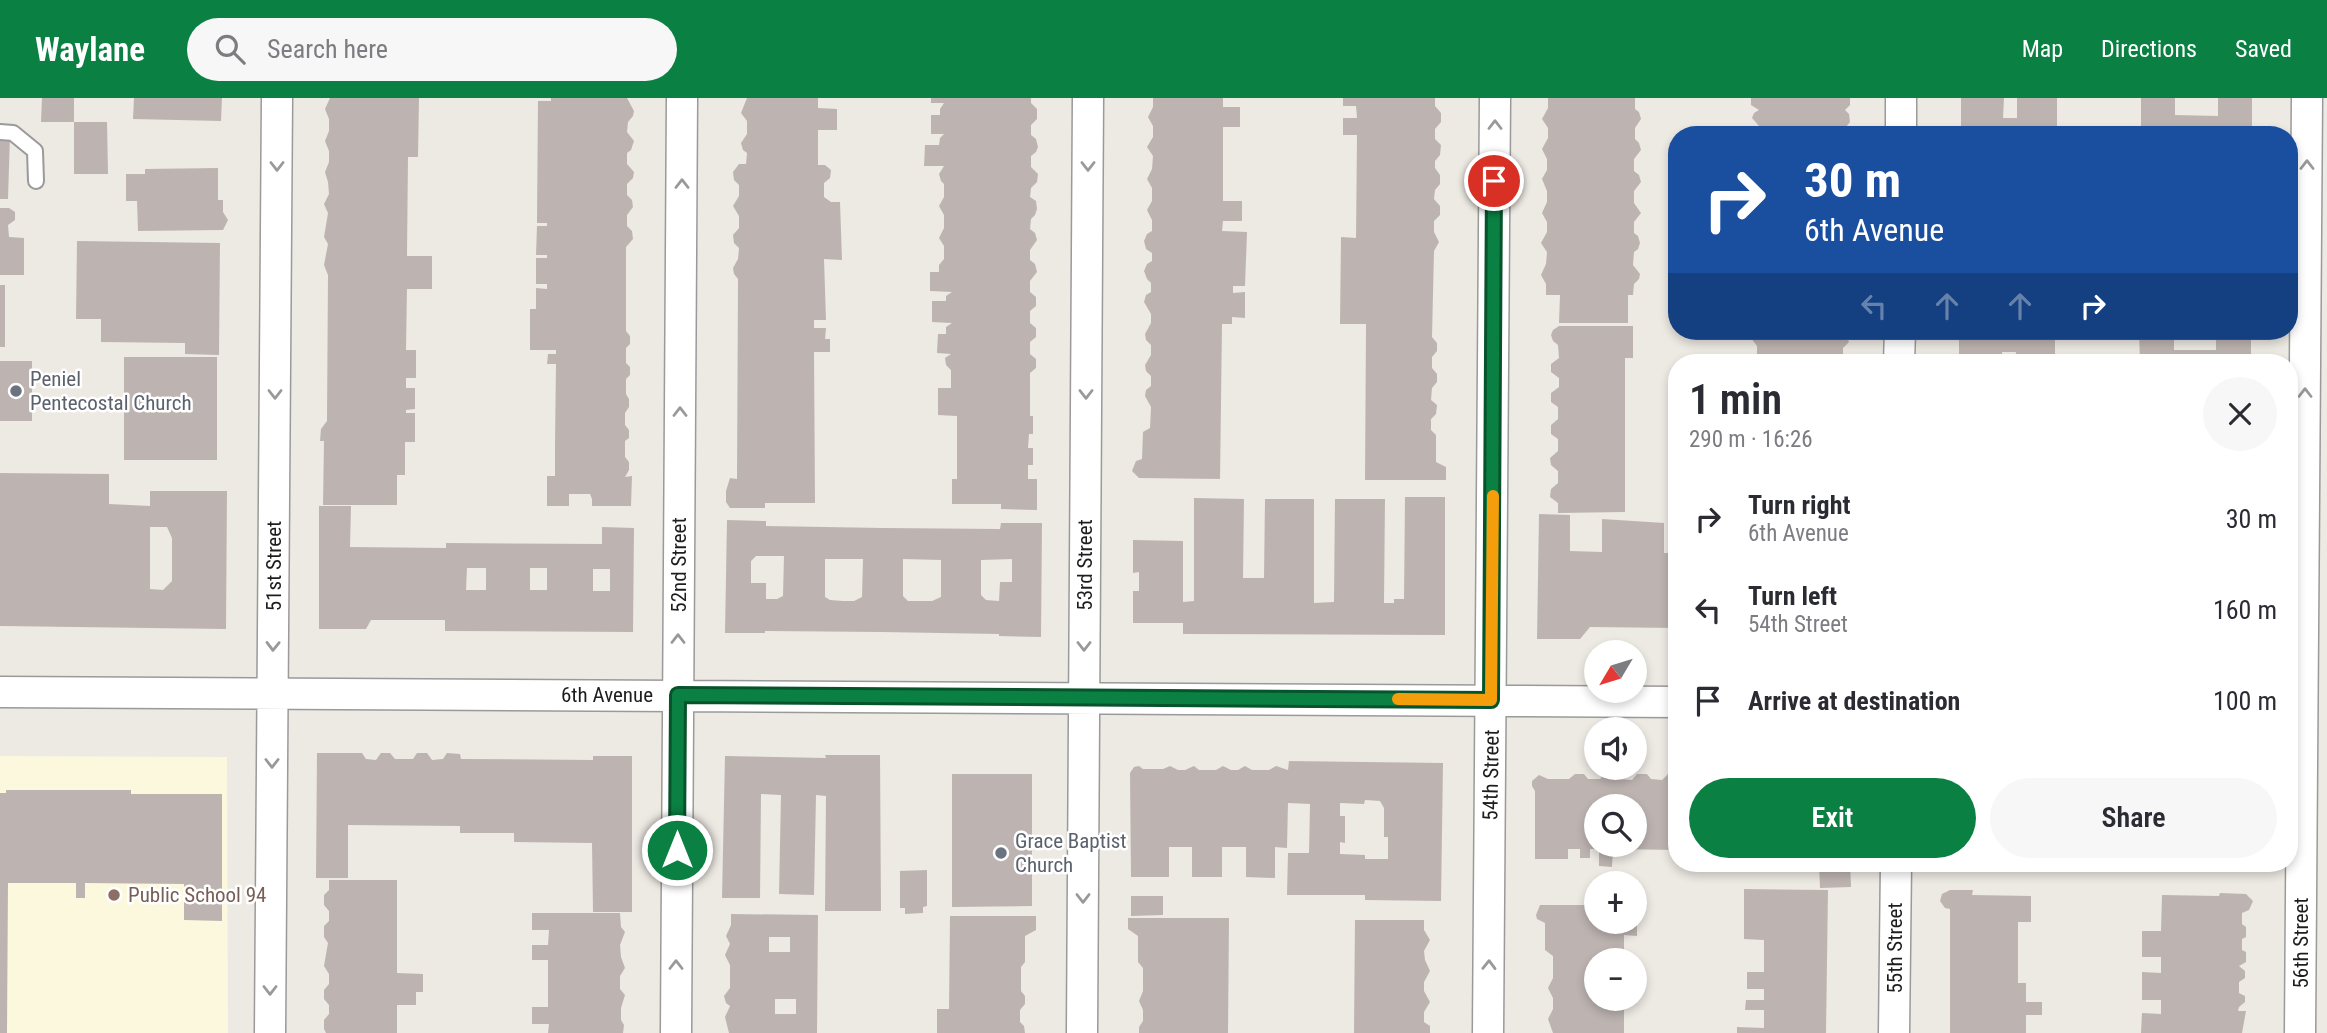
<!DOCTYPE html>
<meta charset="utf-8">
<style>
body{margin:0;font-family:"Roboto Condensed",sans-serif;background:#f7f7f7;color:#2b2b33;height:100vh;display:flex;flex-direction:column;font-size:26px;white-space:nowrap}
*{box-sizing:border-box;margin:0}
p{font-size:23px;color:#7c7c81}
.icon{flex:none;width:38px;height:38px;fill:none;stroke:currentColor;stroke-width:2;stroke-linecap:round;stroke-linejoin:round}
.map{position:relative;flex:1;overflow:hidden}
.panel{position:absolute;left:1668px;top:256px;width:630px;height:518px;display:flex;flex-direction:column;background:#fff;border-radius:28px;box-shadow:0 4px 10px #0003}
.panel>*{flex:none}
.top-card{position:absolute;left:1668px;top:28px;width:630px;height:214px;border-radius:28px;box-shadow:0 4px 10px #0003;background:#1a4fa0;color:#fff;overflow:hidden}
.needle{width:46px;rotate:232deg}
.controls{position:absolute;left:1584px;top:542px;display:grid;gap:14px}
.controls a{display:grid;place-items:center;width:63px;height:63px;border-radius:50%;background:#fff;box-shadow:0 4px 10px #0003;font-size:35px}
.pin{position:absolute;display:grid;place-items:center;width:60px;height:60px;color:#fff;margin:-30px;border:4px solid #fff;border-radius:50%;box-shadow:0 2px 7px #0007}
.me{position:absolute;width:77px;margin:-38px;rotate:0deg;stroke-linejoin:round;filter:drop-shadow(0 0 5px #0008)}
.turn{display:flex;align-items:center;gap:24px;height:147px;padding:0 21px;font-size:32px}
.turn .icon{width:91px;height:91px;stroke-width:2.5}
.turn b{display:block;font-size:49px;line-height:60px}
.lanes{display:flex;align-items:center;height:66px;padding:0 21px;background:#0003;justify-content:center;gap:35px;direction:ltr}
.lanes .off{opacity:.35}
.round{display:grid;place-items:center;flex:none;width:74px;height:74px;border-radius:37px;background:#f7f7f7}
.summary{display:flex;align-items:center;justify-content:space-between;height:119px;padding:0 21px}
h1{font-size:42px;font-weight:600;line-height:52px}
.cta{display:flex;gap:14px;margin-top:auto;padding:14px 21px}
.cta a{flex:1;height:80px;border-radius:42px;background:#0b8043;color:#fff;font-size:28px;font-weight:600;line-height:80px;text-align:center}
.cta a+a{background:#f7f7f7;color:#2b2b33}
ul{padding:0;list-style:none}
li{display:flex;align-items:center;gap:21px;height:91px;padding:0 21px}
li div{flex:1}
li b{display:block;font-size:26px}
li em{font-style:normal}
header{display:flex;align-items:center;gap:42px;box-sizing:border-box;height:98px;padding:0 35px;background:#0b8043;color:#fff}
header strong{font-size:33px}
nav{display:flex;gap:38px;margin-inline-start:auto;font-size:24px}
.search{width:490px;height:63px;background:#f7f7f7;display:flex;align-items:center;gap:18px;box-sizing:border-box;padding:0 24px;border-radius:38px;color:#7c7c81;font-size:26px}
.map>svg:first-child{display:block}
</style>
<header>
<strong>Waylane</strong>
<div class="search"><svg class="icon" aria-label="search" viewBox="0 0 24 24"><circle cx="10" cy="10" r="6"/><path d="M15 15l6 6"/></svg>Search here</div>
<nav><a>Map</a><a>Directions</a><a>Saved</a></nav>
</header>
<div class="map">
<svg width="2327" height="935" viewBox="0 0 2327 935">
<rect width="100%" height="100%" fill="#ede9e3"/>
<path fill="#fbf8de" d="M0 658 227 659 228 935H0Z"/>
<path fill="#bdb4b1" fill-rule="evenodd" d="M42 0H74V24H107L108 76H74V24H41Z
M134 0H222L221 23 133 21Z
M330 0H419L418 59H408L407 158H432V191H407L406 252H416V280H406V290H415V311L406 312V315H415V344H405V377H397V407H323L324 343H320L321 331 327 323 328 177 324 167 328 146 324 139 328 115 324 106 329 96 328 84 325 74 329 64V53L325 43 329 33V21L325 11Z
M551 0H627L634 13 633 18 628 24 627 34 634 43 631 52 627 55V66L634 74 633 80 627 86V97L632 102 633 109 627 117V128L632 133 633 141 626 149V233L630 238V246L626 250V265L630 269V277L626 281V296L629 301V309L625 315V327L629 332V340L625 343V359L629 364V372L625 379 632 378 631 408H592V401L590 396H569V408H547V378H555V346L556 266H547L548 256H556V252H530V211H536V190L547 191V186H536V160H547V157H536L537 128H547V125H537L538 3H551Z
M747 0H818V10L837 11V32H818V67H825L831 72 830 80 824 85V99L831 104H840L842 162 824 161 826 222H814V230H826L825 241H830V254H814L815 405H765V410H730L726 404V393L730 380 737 381 738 181 734 176 733 170 738 161 739 150 734 145 733 137 739 130V118L733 108 739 98V87L734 82 733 74 739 66H746L747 55 743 52 741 45 747 36V23L741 15Z
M931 0H1031V5L1037 11V21L1031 27V37L1036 41 1038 49 1036 54 1031 58V69L1038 76 1037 84 1031 90 1030 99 1036 103 1037 111 1035 117 1031 121 1030 131 1035 135 1037 142 1030 152V162L1035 166 1037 174 1030 183V194L1036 199V208L1030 213V225L1036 230V239L1030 244V256L1036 261V270L1030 275V318H1033V336H1029L1028 350H1033V367H1028V381H1037V412L1001 411V406H952V381H957V318L938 317V290H951V272L946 267 945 260 951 256 937 255 938 236H946V229L952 225 932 224V203H946V198L952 194 930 193V174H939V167L944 161V148L939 140 944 130V117L939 108 944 99V86L941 83 939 76 944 68H924L925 47H939L940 40 944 36H931V17H940V11L944 5H931Z
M1153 0H1223V9H1240V29H1223V103H1242V123H1223L1222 133 1247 134 1245 188H1233V195L1245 194V220L1232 219V226H1222L1220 381 1139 380 1132 373 1136 363 1142 361 1143 334 1150 330 1151 309 1145 298 1146 292 1151 288V278L1146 273 1145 267 1151 257V247L1146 242 1145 236 1151 225V216L1144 204 1146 197 1151 194V185L1147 181 1144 173 1147 166 1152 163V155L1146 151 1144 143 1147 136 1152 133V122L1147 112 1152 103V90L1147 81 1152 71 1153 58 1147 49 1153 39V28L1148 19 1153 9Z
M1343 0H1435V8L1441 15V24L1435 31V41L1441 47 1440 57 1435 63V70L1440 77V86L1435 92 1434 101 1440 108V117L1434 123V134L1439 144 1434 153 1432 239 1437 245V253L1432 259V270L1437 276V284L1432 290 1431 302 1437 307 1436 316 1431 321V332L1436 337V364L1446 369V382H1365L1366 226H1340L1341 139 1356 140 1357 37H1343V20H1357L1356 8H1343Z
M1548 0H1635V11L1639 14 1641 21 1635 30V41L1639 45 1641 52 1634 61V73L1639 77 1641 84 1634 93V105L1641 115 1634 124V135L1638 138 1640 145 1638 151 1634 154 1633 167 1640 176 1639 181 1634 186 1633 197H1628V225H1559L1560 197H1546V186L1541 177 1546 166 1547 154 1541 145 1547 134V124L1542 115 1547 104V93L1542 81 1547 72V61L1542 51 1548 40V30L1542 21 1548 10Z
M1751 0H1850V7L1845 12 1849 16 1850 24 1845 30V37H1759V28L1752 20 1754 15 1759 12 1751 7Z
M1961 0H2004L2003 20H2017V0H2057V37H1961Z
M2141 0H2175V17L2218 18V0H2252V37H2141Z
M0 37H10L8 101H0Z
M218 70V102H223V114L228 122 223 132 138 133 137 103H126V76H145V71Z
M0 110H9L15 114V122L8 127 9 139 24 140V177H0Z
M77 143 220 145 219 257 185 256V245L101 244V221H76Z
M0 187H5V249H0Z
M1559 228H1633V260H1625V414L1558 415V405L1550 399 1551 391 1558 385V373L1551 367 1550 360 1558 353V341L1551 336V327L1558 321V309L1551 304V295L1559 289V280L1551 274V266L1559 260 1558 247 1553 243 1551 237 1553 232Z
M1754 233H1845L1849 244 1843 250V262L1847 264H1752L1757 261V248L1751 240Z
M1959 233H2055V264H2015L2016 254H2002V264H1959Z
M2139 233H2174V252H2216V233H2251V264H2140Z
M124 259H217V362H124Z
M0 263H32V323H0Z
M0 375 109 376V406L150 408V393H227L226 531 0 528ZM150 429H167L172 440V483L163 492 150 491Z
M1405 399H1445V537L1183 536V525H1133V493H1139V474L1133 475V442L1183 443V504L1194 503V400L1244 401 1243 480H1264L1265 401H1314V505L1334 504 1335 401H1385L1384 505H1394V501H1404Z
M319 408H351L350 449 446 450V445L602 446V429L634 430 633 534 445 533V522H371L366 531H319ZM467 470H486V492H466ZM530 470H547V492H530ZM593 471H610V493H593Z
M1539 416 1570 417V453L1602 454V421L1664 425V455H1676V530L1590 529 1580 541H1537Z
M727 422 766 423V428L883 430 1000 431 1001 425H1042L1041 539 999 538V536L882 534 765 533V535H725ZM756 458H784L783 498 777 501H766V485H751V463ZM825 461H863L862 499 854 503H843L830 502 825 499ZM903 461 941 462V499L932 503H908L903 498ZM1012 461V484H1000L999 503 986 502 981 497V462Z
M317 655H362L366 661 376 662 381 655H390L395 661H413L417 655H427L432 662 443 661 447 655 460 656 461 661 593 662V658H632V814H593L592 745 514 744V735H460V728L348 727V780H316Z
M825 657H880L881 813H825L826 698 816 697 814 797 779 796 781 697 761 696 760 800H722L725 658 826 660Z
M1289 663 1443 665 1441 803 1365 802V797H1287L1288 755H1309L1310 706 1288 705 1287 750 1275 749V780L1246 779V749H1222V779H1192V749H1169V779H1131L1130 675 1134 669 1139 668 1143 671H1163L1170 668 1178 672H1185L1194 668 1199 672H1216L1223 668 1231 672H1238L1245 668 1252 672H1269L1276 668 1288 672ZM1365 702 1380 703 1384 710V739H1388V761H1365V757L1340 756V744L1345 745V718H1340V705L1364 706Z
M952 676H1032V808L952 809Z
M1575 676H1584L1588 681H1600L1605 676H1614L1619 681 1632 682 1637 676H1647L1651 681 1662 682 1668 676 1676 677V752L1613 751 1612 769 1599 768V751H1590V760H1580V751H1568V761H1535V693L1532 688V683L1539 677 1548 681H1569ZM1596 709H1634V747H1596Z
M6 692H131V696H222V823L184 822V786L85 785V800H76V785H8L7 935H0V695H6Z
M1819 765H1850L1851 789 1820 790Z
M1940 765H1974V767H1957L1949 771Z
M2226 765H2258L2255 771 2250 773 2241 769H2226Z
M927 772V808L923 809V815L905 816V810H900V773Z
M329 782H397V875L423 876V894H416V907H397V935H326L324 931V922L329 916V907L324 901V892L329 886V876L324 868 328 845 324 839V828L329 823V813L324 807V797L329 792Z
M1744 791 1828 792 1826 935H1737V929L1764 930V912H1745L1746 902H1764V891H1747V874H1764V842L1744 841Z
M1950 792H1973L1972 797 2031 798V824H2018V885H2026V904H2042V917H2026V935H1950V811L1945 810 1940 803 1942 796Z
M2220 795 2246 796 2253 803 2249 812 2242 815V826L2246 829V839L2242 841V852L2246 854V864L2239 868 2245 873V880L2239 884V895L2245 898V904L2239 909 2238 913H2246L2242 935H2141L2142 915 2161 916V902H2142V874L2161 875V859H2142V833H2161L2162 797 2219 798Z
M1131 798H1163V817L1131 818Z
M1540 807H1596V824H1637V838L1624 837V863H1596V901H1624V935H1553L1548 921 1553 911V900L1548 890 1553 880V858L1545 852V825L1537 821 1536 817Z
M532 815H620L621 829 625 834 620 847 621 859 625 870 620 878V891L625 897 621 910V922L624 927 623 935H548L549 926H532V909H548V862H532V847H548L549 832H532Z
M731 816 818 817 817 935H729L725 919 730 908 726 905 724 898 730 890V867L725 857 730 846 726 838 731 827ZM769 839H790V854H769ZM775 901H796V916H775Z
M950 818H1036V832L1025 838V864L1021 869V893L1025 898V906L1020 912V924L1024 928 1025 935H937V911H949Z
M1128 820H1229L1228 935H1139V929L1143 923V912L1139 903 1143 893V870L1138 864V838L1128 831Z
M1355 822H1424V832L1430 842 1424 853 1425 862 1430 873 1424 884V893L1430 904 1424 914V924L1430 928V935H1354Z"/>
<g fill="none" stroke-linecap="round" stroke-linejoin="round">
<defs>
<path id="lane" d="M0 34 13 35 35 53 36 83"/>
<path id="street" d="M1901 37V0
M1899 264 1900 233
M0 594 1676 604
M270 935 277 0
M676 935 682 0
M1082 935 1088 0
M1488 935 1495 0
M1894 935 1896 765
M2300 935 2307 0"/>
</defs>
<use href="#lane" stroke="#9a9a9a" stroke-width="18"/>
<use href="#street" stroke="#9a9a9a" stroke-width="33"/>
<use href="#lane" stroke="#fff" stroke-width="14"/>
<use href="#street" stroke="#fff" stroke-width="30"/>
</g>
<defs><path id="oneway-chevron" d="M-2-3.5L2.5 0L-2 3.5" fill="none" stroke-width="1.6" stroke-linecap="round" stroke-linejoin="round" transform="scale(1.75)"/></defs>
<g stroke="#999">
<use href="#oneway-chevron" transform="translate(1495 27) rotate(-90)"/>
<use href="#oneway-chevron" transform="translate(2307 67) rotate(-90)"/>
<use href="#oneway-chevron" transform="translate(277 68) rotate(90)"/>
<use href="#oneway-chevron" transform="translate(1088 68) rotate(90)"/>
<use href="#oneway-chevron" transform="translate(682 86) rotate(-90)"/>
<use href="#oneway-chevron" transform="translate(2305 295) rotate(-90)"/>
<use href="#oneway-chevron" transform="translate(275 296) rotate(90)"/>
<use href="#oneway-chevron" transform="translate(1086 296) rotate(90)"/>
<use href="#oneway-chevron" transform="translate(680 314) rotate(-90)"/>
<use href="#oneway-chevron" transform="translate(678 541) rotate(-90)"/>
<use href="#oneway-chevron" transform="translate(273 548) rotate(91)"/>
<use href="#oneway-chevron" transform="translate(1084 548) rotate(90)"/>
<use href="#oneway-chevron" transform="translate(272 665) rotate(90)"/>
<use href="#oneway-chevron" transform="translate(1083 800) rotate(90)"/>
<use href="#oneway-chevron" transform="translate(676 867) rotate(-90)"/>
<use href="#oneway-chevron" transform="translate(1489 867) rotate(-89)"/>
<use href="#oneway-chevron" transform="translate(270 892) rotate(90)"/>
</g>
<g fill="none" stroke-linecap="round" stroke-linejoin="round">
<defs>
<path id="route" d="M677 752 678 597 1491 602 1494 83"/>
</defs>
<use href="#route" stroke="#07532c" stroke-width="18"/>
<use href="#route" stroke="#0b8043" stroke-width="12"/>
<path stroke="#f59e0b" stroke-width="12" d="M1398 601 1491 602 1493 398"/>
</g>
<g fill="#6b7280" stroke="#fff" stroke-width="2.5">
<circle cx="16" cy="293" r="7"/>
<circle cx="1001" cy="755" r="7"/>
</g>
<circle fill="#8d6e63" stroke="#fff" stroke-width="2.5" cx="114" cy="797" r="7"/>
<g text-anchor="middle" stroke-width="5" stroke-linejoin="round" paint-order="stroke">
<g font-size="21" fill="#5b616d" stroke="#fff" text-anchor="start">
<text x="30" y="288">Peniel<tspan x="30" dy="24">Pentecostal Church</tspan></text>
<text x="1015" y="750">Grace Baptist<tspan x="1015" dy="24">Church</tspan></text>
</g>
<g font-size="21" fill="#1d1d1d" stroke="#fff">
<text transform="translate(679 467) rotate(-90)" y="7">52nd Street</text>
<text transform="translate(1085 467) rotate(-90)" y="7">53rd Street</text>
<text transform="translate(274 468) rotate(-90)" y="7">51st Street</text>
<text x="607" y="604">6th Avenue</text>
<text transform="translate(1491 677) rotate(-89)" y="7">54th Street</text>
<text transform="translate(2301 845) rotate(-90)" y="7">56th Street</text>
<text transform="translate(1895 850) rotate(-90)" y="7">55th Street</text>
</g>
<g font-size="21" fill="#785e54" stroke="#fff" text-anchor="start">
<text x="128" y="804">Public School 94</text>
</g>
</g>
</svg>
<div class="controls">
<a><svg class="needle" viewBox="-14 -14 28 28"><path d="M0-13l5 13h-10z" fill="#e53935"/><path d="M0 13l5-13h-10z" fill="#7c7c81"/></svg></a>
<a><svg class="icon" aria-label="sound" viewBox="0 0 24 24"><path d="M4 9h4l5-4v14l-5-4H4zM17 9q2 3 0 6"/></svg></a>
<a><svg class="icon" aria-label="search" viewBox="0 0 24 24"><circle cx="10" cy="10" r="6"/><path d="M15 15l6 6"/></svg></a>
<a>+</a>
<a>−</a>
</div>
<div class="pin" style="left:1494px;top:83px;background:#d93025"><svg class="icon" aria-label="arrive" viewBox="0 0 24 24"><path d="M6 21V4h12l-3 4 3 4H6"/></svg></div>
<svg class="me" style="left:677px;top:752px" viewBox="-20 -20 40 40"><circle r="17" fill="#0b8043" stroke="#fff" stroke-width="3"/><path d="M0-11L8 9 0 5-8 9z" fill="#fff"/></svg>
<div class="top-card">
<div class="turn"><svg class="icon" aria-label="right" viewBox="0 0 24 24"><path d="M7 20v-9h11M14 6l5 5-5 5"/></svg><div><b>30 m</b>6th Avenue</div></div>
<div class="lanes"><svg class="icon off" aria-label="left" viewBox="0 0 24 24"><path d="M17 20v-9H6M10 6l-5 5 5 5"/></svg><svg class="icon off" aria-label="ahead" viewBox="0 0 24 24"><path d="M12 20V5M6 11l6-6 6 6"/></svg><svg class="icon off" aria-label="ahead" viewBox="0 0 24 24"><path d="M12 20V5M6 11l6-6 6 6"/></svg><svg class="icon" aria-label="right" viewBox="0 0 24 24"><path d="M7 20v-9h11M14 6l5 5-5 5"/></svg></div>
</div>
<section class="panel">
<div class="summary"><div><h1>1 min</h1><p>290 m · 16:26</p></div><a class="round"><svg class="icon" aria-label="close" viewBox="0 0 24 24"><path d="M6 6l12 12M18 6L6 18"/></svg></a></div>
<ul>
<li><svg class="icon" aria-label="right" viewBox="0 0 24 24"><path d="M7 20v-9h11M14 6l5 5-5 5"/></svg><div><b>Turn right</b><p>6th Avenue</p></div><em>30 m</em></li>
<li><svg class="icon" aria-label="left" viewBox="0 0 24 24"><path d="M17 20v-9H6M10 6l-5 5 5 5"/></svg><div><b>Turn left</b><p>54th Street</p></div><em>160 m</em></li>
<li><svg class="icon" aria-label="arrive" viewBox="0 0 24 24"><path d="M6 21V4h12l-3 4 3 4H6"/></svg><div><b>Arrive at destination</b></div><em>100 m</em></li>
</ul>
<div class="cta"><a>Exit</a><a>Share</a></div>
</section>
</div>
